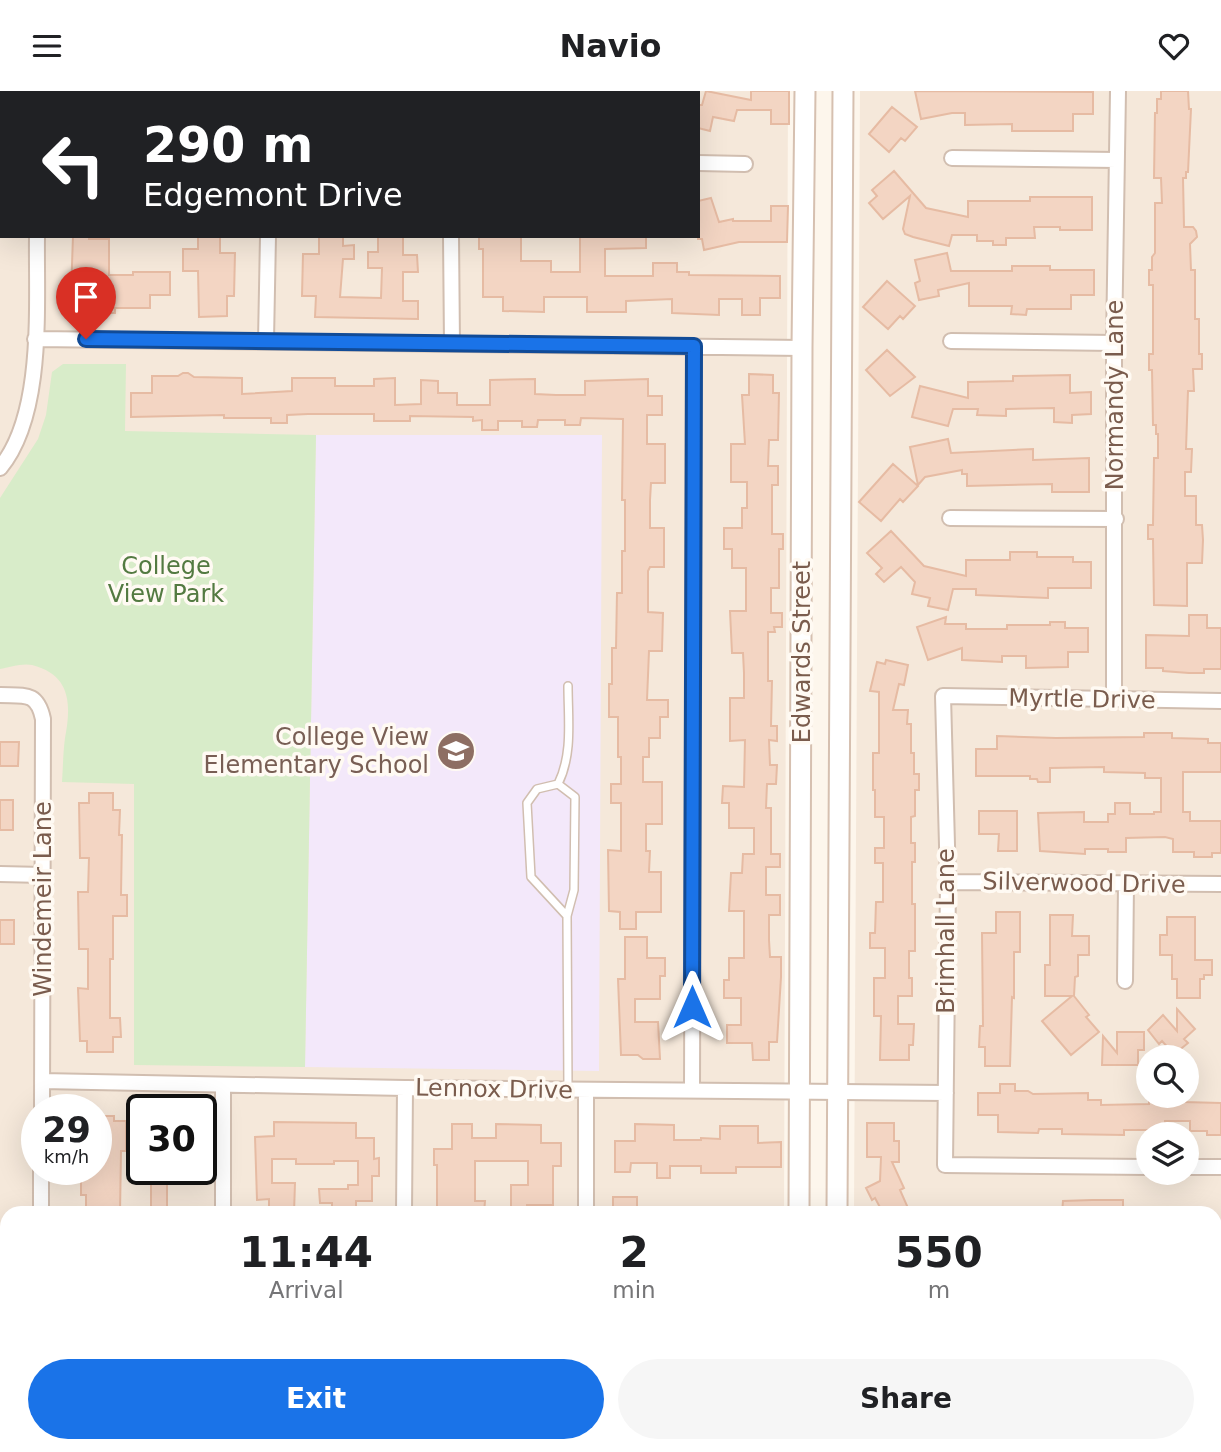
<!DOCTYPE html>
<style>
body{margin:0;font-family:"DejaVu Sans",sans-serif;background:#f6f6f6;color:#202124;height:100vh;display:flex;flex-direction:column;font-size:26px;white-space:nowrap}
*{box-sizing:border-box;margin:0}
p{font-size:23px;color:#757577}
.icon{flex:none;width:38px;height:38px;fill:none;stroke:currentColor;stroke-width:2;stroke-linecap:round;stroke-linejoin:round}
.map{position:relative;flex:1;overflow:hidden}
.drawer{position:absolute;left:0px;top:1115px;width:1222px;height:247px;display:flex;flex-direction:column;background:#fff;border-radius:21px 21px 0 0;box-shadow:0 7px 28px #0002}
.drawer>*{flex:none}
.hud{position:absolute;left:0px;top:0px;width:700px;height:147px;box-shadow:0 7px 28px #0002;background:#202124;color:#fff;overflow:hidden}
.fabs{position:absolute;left:1136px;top:954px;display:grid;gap:14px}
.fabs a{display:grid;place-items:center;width:63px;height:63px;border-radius:50%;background:#fff;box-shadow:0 7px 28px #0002;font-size:35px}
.speed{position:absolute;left:21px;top:1003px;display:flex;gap:14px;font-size:35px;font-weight:700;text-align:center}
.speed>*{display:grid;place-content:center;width:91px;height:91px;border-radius:50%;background:#fff;box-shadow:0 7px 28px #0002;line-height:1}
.speed small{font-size:18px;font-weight:400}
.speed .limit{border:4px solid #111;border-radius:10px;background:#fff;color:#111}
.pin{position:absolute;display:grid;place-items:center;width:60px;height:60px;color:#fff;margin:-72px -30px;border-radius:50% 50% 50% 0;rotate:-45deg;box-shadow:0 0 7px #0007}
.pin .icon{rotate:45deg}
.me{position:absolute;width:77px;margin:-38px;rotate:0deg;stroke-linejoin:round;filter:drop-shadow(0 0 5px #0008)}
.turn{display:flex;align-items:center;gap:24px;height:147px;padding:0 28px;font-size:32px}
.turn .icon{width:91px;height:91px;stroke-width:2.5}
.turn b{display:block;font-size:49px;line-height:60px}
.eta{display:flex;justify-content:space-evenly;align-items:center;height:119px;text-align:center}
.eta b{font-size:42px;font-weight:800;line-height:49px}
.button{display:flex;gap:14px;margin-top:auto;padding:14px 28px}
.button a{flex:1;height:80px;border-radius:42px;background:#1a73e8;color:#fff;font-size:28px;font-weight:800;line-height:80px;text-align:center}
.button a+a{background:#f6f6f6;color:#202124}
header{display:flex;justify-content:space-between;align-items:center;height:91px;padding:0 28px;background:#fff;font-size:32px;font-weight:800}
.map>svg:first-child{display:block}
</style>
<header><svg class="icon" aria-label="menu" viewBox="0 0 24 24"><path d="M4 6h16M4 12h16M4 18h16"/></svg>Navio<svg class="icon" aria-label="heart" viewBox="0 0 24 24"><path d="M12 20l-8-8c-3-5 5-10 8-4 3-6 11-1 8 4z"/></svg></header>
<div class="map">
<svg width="1221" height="1361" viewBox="0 0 1221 1361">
<rect width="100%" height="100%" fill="#fdf6ec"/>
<path fill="#f5e8da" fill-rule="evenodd" d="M0 0H788L784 1122H7V1354H783V1361H0ZM2 2H698V145H2ZM37 1018H96V1078H37ZM142 1018H201V1078H142Z
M860 0H1221V1361H853V1354H1214V1122H854ZM1148 966H1186V1004H1148ZM1148 1043H1186V1082H1148Z"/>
<path fill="#f3e8fa" d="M316 344H602L599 980 305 976Z"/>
<path fill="#d8ecc9" d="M63 273H126L125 340 316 344 305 976 134 974V693L62 691C63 677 63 662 65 647 71 615 72 584 32 574 23 572 9 576 0 578V407L38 348 46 324 52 281Z"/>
<path fill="#f3d5c3" stroke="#e6bba3" stroke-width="2" d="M706 0 751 9V0H789V33H771V19H737L734 30 713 26 710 40 698 37V14H702Z
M915 0 1093 1V23H1073V40H1012V33L965 34V22H952L921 28Z
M1161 0H1188L1189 18H1191L1188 81H1186V87H1183L1184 136H1193L1196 140 1197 146 1190 153 1191 179H1195V228H1199V263H1202V278H1193L1194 300H1188L1186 358H1192L1191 381H1185V405H1196V434H1202L1203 449 1202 472H1187V515L1154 514 1153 448H1148V434H1153L1154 367H1158V343H1156V334H1153L1152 279H1149V263H1153V194H1149V179H1152V166L1155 162V112H1162L1161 87H1154L1155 22H1157V8H1161Z
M892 16 917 36 905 50 901 47 889 61 869 43Z
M894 80 926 117 968 126V110H1030V106H1092V139H1060V136H1034L1035 147H1006V154H993V150H977V144H952L949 155 913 146 905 143 903 138 910 105 883 128 869 112 877 105 872 99Z
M711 107 719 131 733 128V130H771V115H788L787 151H739L704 159 702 148H698V110Z
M73 145H89V148H109V184H133V181H170V204H150V217H115V222H86V212H81V202H71Z
M198 145H220V162H235L234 205H227V225L199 226 198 180H183V158H198Z
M319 145H343V155L354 154V168H343L340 206 381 207 382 177H368V161H378V145H403V164H417L418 181H403V210H418V228L315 226 316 205H302L303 163H319Z
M479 145H521V170H551V181H580V145H646V157L605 158V185H653V172H677V181H689V184L780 185V207H760V224H742V208H719V224L672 222V208L626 210V221H587V206H544V221L503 220V206H483V158H479Z
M947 162 951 180H1012V175H1050V179H1094V204H1071V218H1027L1026 224 1011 223 1012 215H969V192L938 199 939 205 919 209 915 192 920 190 915 169Z
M887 190 915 215 903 228 900 225 888 238 863 216Z
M887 259 915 286 890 305 866 279Z
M183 282H188L194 286 242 287V303L292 300V287H335V295H374V288L395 287V314L421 313V289L438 290V302H457V314H490V289L535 288V303L556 304H585V290L648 288V305H662V324H647V353H665V392H651L650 409V437H664V476H650L648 480V521L663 522 662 560H649L647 609H668V626H660V647H649V666H643V691H662V733H646V760H650L649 781H661V821H636V838H620V821L609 820 608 759 621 760V712H611V693H621V666H618V626H609V593H612V557H616L617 502H622V460H625V409H622L623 328 581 327 580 334H565V329H538L537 336H522V330H498V339H482V329L473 330V326L410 325V330H374V323H308L287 324V332H271V327H224V324L131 326V302H152V285H178Z
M749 283 773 284V302H779L778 349H769L768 375H778V394H772V443H783V458H779V497H771V522H782V536H774L775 541H768V590H772L771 635H777V650L769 649 770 674H777L776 693H767L766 717H771V763H780V776H766V804H780V824H769V849L770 866H781V886L777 951H769V969H753L752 952H727V934H741V907H724V889H729V867H744V820H729L731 782H742L743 763H754V737H729V712H722L723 695 744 696 745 649 730 650V607H744V582L743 562H732L730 520H746V477H732V458H724V437H742V417H747V391H731V353H745L742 304H749Z
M1070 284V302L1091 301V323L1072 324V332L1054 331V317L1006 318V325L977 324 978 318H953L948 335 912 326 920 295 968 307V291L1013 290V285Z
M948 348 951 362 1033 358V369L1089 367V401H1052V393L967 395V383H962V379L925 386 918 394 910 356Z
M893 373 918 395 903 411 900 408 881 430 859 411Z
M891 440 924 475 966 485V469H1010V461H1037V466H1073V471H1091V497H1048V507L976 504V498H953L948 519 928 515 930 507 912 503 915 491 901 476 884 491 876 483 882 477 867 462Z
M1189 524H1207V537H1221V578H1204V582H1189L1163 580V577H1146V544L1189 545Z
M946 526 945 533H966V538H1007V534H1050V531H1065V537H1088V561H1068V576L1026 577V565H1002V571L962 569V557L928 569 917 536Z
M886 569 908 574 904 594 899 593 893 619H908L907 633H911V662H914V683H919V699H915V725L911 726V752H915V771H912V813H915V860H909V887H912V905H898V933H914L913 954H909V969H880L881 925H874V887H885V857H870V842H875L876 811H883V772H875V757H884V726H875V699H873V662H879V601L870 600 877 571 885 573Z
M1144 642H1172V647L1208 648V652H1221V681H1183V721H1190V730H1221V762H1212V766H1194V761H1173V748L1165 746 1126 747V761H1108V758H1085V763L1040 760 1038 722 1084 721V731H1108V723H1115V712H1130V723H1154V721H1161V687H1145V682L1104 681V676L1050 677V691H1038L1037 688H1030V685H976V658H997V645L1056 647 1144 646Z
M0 651H19L18 675H0Z
M89 702H113V719H120L119 744H122L121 804H127V825H113V868H110V927H120L121 946H113V961H87V950H80L78 897 88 898V858H79L78 801H88L89 767H80L79 712H89Z
M0 709H13V739H0Z
M979 720H1017V760H998L999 743H979Z
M996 821H1020V861H1014V907L1012 906 1010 975H985V956H979L980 935H983L982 842H996Z
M1050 824H1073L1072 845H1089V864H1078V885L1075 886 1074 905 1089 924 1086 926 1099 941 1071 964 1042 930 1072 905H1045V874H1050Z
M1167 826H1195V869H1212V884H1204V888H1200V907H1177V888H1172V864H1160V844H1167Z
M0 829H14V853H0Z
M625 846H647V867H665V885H660V908H635V931H658L660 968H643L638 964H621L618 888H625Z
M1177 918 1195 938 1184 948 1188 952 1177 961 1174 957 1171 960 1162 950 1159 953 1148 939 1163 924 1177 940Z
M1117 941H1144V959H1138V974H1102L1103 945 1117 962Z
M1000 993H1015V1000H1028L1033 1003 1088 1002V1009H1101V1014L1149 1013V1008L1184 1007V1011L1221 1012V1044H1207V1040H1190V1030H1165V1043H1147V1039H1124V1044L1062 1043V1038H1039L1038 1042 998 1041V1024H978V1002H1000Z
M96 1025H114V1030H126V1060H121L120 1122H86V1104H81V1078H96Z
M274 1031 356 1032V1047H374V1068L379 1067V1085H372V1110H356V1122H332V1112H320L319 1098H348V1094H358V1070H334V1073H296V1068H272V1092H295L294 1122H269V1108L257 1109 255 1046 274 1045Z
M867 1032H894V1050H899V1071H892L904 1097 900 1099 908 1117 899 1122H883L875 1107 872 1109 866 1097 880 1090 881 1066H867Z
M452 1033H472V1047H496V1033L541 1034V1052H561V1075H553V1114H527V1122H511V1094H528V1070H475V1110H485L484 1122H437V1074H434V1058H452Z
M635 1033 674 1034V1049H701V1047L720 1048V1035H758V1052L781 1051V1076H736V1082H701V1075H670V1087H657V1072H631L630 1081H615V1050H635Z
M151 1078H167V1122H151Z
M613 1106H637V1122H613Z
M1092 1109H1123V1122H1062L1063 1110Z"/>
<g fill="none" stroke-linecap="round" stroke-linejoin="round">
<defs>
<path id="service" d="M558 693C573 663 568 628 568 595
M567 825 531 786 527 712 537 698 558 693 575 706 574 799 567 825 568 998"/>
<path id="minor" d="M451 0V2
M38 2V0
M270 2V0
M0 56H2
M952 67 1117 69
M698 72 745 73
M451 145 452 253
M35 248 802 257
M266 250 268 145
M951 250 1114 252
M0 377C45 323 36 212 37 145
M950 427 1116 428
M0 604C24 605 37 600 43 628L42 1018
M1114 608V252L1118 0
M0 783 43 784
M948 791 1221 793
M1125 890 1126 792
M42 990 405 997 946 1002
M223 994V1122
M692 999 694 255
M1148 1076 945 1074 948 791 943 605 1221 610
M1186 1076H1221
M41 1122V1078
M404 1122 405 997
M586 1122V999
M1214 1256H1221
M223 1354V1361
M942 1354V1361
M40 1361V1354
M403 1361V1354
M585 1361V1354"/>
<path id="secondary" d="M799 1122 802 257 805 0
M837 1122 843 0
M798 1361V1354
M835 1361V1354"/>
</defs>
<use href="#service" stroke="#d1beb0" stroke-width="10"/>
<use href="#minor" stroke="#d1beb0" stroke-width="18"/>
<use href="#secondary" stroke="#d6c0b0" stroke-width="23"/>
<use href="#service" stroke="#fff" stroke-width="7"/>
<use href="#minor" stroke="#fff" stroke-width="14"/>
<use href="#secondary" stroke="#fff" stroke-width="19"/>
</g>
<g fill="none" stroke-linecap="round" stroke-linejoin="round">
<defs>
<path id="route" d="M86 248 694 255 692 916"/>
</defs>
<use href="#route" stroke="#114b97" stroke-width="18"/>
<use href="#route" stroke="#1a73e8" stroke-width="12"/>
</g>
<defs>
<symbol id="school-disc" viewBox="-11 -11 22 22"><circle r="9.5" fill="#8d6e63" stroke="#fffaf3"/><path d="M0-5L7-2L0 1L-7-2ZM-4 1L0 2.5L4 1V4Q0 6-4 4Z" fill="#fff"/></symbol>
</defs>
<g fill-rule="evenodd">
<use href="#school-disc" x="434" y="638" width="44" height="44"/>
</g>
<g text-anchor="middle" stroke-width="7" stroke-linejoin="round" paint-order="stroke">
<g font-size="24" fill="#7a5c4d" stroke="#fffaf3">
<text transform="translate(1115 304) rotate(-90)" y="8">Normandy Lane</text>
<text transform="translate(802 561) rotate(-90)" y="8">Edwards Street</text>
<text transform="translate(1082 608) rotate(1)" y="8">Myrtle Drive</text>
<text transform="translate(1084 792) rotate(1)" y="8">Silverwood Drive</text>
<text transform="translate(43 808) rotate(-90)" y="8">Windemeir Lane</text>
<text transform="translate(946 840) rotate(-90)" y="8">Brimhall Lane</text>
<text transform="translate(494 998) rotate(1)" y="8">Lennox Drive</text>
</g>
<g font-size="24" fill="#537a41" stroke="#fffaf3">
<text x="166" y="483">College<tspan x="166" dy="28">View Park</tspan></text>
</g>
<g font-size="24" fill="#785e54" stroke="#fffaf3" text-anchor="end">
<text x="429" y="654">College View<tspan x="429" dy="28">Elementary School</tspan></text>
</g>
</g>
</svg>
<div class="fabs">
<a><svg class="icon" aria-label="search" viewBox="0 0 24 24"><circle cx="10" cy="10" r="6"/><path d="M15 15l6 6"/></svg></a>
<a><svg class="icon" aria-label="layers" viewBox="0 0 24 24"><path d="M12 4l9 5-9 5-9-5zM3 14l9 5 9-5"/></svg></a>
</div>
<div class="speed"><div>29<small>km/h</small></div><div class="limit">30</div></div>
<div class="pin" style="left:86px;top:248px;background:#d93025"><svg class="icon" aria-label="arrive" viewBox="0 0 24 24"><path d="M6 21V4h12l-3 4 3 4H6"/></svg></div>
<svg class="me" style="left:692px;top:916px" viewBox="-20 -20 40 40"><path d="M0-17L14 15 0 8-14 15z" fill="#1a73e8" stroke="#fff" stroke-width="4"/></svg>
<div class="hud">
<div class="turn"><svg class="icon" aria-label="left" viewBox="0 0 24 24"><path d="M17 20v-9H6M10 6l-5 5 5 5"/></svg><div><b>290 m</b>Edgemont Drive</div></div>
</div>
<section class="drawer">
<div class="eta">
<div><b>11:44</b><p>Arrival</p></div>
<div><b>2</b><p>min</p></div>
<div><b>550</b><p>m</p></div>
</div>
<div class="button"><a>Exit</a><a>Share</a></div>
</section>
</div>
